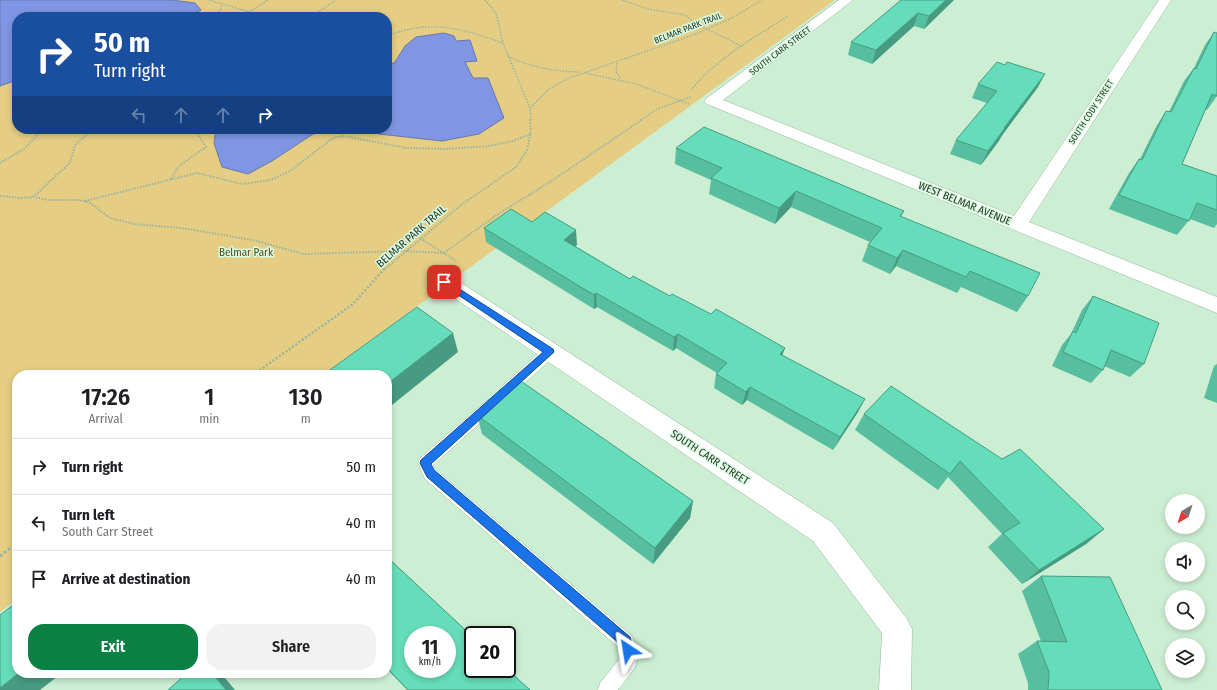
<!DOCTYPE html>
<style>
body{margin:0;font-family:"Fira Sans Condensed",sans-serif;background:#f2f2f2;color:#202124;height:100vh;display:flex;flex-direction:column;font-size:15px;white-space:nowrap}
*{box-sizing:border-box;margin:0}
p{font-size:13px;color:#757577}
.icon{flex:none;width:22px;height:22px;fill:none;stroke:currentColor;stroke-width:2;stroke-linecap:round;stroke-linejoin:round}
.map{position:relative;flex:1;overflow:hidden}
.panel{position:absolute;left:12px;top:370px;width:380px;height:308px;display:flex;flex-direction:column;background:#fff;border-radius:16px;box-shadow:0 2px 6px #0003}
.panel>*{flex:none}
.hud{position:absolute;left:12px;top:12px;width:380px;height:122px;border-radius:16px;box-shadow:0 2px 6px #0003;background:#1a4fa0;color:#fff;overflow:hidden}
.needle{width:26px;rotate:219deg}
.fabs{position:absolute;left:1165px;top:494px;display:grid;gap:8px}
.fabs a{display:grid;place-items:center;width:40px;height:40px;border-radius:50%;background:#fff;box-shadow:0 2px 6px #0003;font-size:20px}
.speed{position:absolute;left:404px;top:626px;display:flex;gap:8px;font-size:20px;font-weight:700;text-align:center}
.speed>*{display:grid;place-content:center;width:52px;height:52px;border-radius:50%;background:#fff;box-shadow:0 2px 6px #0003;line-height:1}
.speed small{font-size:10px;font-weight:400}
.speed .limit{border:2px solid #111;border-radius:6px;background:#fff;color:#111}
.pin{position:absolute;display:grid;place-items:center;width:34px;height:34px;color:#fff;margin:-17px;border-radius:8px;box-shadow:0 2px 6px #0006}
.me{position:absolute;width:44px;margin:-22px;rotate:327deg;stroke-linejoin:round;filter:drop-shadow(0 0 3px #0008)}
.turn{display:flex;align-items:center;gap:14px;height:84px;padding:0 16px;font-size:18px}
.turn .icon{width:52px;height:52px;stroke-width:2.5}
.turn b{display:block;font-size:28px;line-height:34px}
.lanes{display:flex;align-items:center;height:38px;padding:0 16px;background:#0003;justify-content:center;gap:20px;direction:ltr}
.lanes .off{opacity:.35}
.eta{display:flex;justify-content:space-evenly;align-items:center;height:68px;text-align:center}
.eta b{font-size:24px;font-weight:600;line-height:28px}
.primary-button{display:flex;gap:8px;margin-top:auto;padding:8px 16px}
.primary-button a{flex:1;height:46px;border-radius:16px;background:#0b8043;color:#fff;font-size:16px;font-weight:600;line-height:46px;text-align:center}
.primary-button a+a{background:#f2f2f2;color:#202124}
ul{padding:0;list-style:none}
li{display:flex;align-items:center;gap:12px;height:56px;padding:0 16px;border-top:1px solid #e0e0e0}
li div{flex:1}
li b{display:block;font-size:15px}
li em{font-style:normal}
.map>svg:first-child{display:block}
</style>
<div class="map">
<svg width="1217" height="690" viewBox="0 0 1217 690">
<rect width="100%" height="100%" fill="#cceed3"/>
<path fill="#e5cd84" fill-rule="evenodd" d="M0 0H835L323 375H17V599L0 612ZM17 17H387V129H17Z"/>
<path fill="#8095e4" stroke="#6679ad" d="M0 0H172L195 3 201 10 188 17H17V80L0 86Z
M444 33 454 36 456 41 470 40 477 61 465 62 473 78H488L504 118 479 134 442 141 379 134 363 129H387V67L395 62 405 46 416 37Z
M216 129H332L313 134 272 161 248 174 222 167 214 143Z"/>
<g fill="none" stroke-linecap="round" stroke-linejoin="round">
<defs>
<path id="lane" d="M550 347 555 348 557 352 555 356 512 394 507 396 502 394 500 390 502 386 545 348Z
M491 399 496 401 498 405 496 409 433 465 435 469 632 636C644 664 635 667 618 690H598L600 683 621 657 618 647 425 479 418 463 420 458 486 401Z"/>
<path id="street" d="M839 0H853L723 100 1014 216 1159 0H1171L1029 222 1217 297V313L707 104 704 101 707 98Z
M445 275 452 277 833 523 907 619 912 629 911 690H879L882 633 813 541 438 287 435 282 438 277Z"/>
</defs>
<use href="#lane" stroke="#96b79d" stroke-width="1"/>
<use href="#street" stroke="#96b79d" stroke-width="1"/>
<path stroke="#99b49f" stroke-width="1.5" stroke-dasharray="1.5 1.5" stroke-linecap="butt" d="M209 0 250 12
M485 0 496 13 503 43 530 108 531 120
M622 0 648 9 685 15 695 23 743 47
M215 17 221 9V4
M241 17 268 0
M311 17 336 0
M387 36C431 19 460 28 503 43
M508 56C531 68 554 71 580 72
M617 63 616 72 621 79
M585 73 636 84 689 104
M691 90C716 59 755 37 788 16
M530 108 549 89 569 78 696 34 732 18 762 0
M641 120 657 109 691 97"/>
<path stroke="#99b49f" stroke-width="2" stroke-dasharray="1.5 1.5" stroke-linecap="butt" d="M0 163 24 149 43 129
M171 179 179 166 206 147 197 133V129
M0 196 21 198 33 197 49 200H78L89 202 110 218 134 224 181 228 212 233 257 241 303 254 404 251 444 253
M33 197 70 163 75 145 88 133 90 129
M85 201 197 173 242 184 271 180 290 171 333 138 344 136 406 148 446 149 489 146 513 141 530 134
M420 238 456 261
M444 253 498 214 550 182 643 119
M385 269 461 205 516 167 527 150 531 131 530 119"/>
<path stroke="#99b49f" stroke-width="2.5" stroke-dasharray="2 2" stroke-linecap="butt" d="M253 375 353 304 385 268"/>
<path stroke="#99b49f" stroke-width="3" stroke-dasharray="2.5 2.5" stroke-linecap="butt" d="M0 556 17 543"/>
<use href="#lane" fill="#fff" fill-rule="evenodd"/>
<use href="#street" fill="#fff" fill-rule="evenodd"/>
</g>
<path fill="#58bea0" d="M901 0H954L924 29 914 26 872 64 848 55 851 42Z
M1214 32 1217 33V96L1207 110 1206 109 1182 164 1217 176V224L1214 228 1190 219 1177 235 1109 209 1129 173 1139 159H1140L1157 125 1166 111 1169 112 1184 81 1194 68 1205 45Z
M978 84 1038 87 1003 134 998 142 981 165 950 154 956 140 987 103 972 98Z
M676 148 904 211 901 217 1028 296 1017 312 961 287 957 293 896 266 890 274 862 261 868 245 870 242 791 207 775 224 709 194 711 180 675 164Z
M532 222 577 245 575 246 630 279 782 355 858 412 833 450 747 400 742 405 714 388 716 374 717 373 676 348 673 351 597 307 594 309 486 242 484 228Z
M1093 296 1144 364 1130 377 1104 366 1103 370 1091 383 1052 366 1062 345 1071 334 1082 310Z
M1217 364V403L1204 398 1214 366Z
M864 414 1104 529 1086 544 1022 584 988 547 1002 534 948 477 938 490 855 430Z
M477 415 693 501 690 518 653 564 482 434Z
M387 557 530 690H407L387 669Z
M1041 576 1162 690H1028V683L1018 654 1037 641H1041L1022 591Z"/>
<path fill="#479b82" d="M946 0H954L924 29 929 16Z
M918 13 914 26 872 64 876 50Z
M1045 74 1038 87 1003 134 998 142 981 165 988 151 1004 128Z
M796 191 791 207 775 224 779 208Z
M576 230 577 245 565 254 564 240Z
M903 250 896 266 890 274 897 258Z
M596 293 597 307 594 309V295Z
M453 333 458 352 387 409V384Z
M678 334 676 348 673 351 674 337Z
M785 348 780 362V354Z
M750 387 747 400 742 405 746 392Z
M865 399 858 412 833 450 840 437Z
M693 501 690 518 653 564 655 548Z
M1104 529 1086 544 1022 584 1039 570Z
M19 673H62L40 690H0V688Z
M212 673H221L235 690H226Z"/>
<path fill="#66ddba" stroke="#479b82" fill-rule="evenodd" d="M901 0H946L929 16 918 13 876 50 851 42Z
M1214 32 1217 33V96L1212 94 1182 164 1217 176V210L1197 203 1189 221 1119 195 1139 159 1142 160 1166 111 1171 112 1194 68 1196 69Z
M997 62 1005 65 1007 62 1045 74 1004 128H1005L988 151 956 140 997 91 978 84Z
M704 127 904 211 900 216 1040 273 1028 296 970 271 966 277 903 250 897 258 868 245 882 228 796 191 779 208 711 178 722 168 676 148Z
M511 209 532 222 545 212 576 230 564 240 630 279 633 276 670 296 672 294 711 314 716 309 785 348 780 354 865 399 840 437 750 387 746 392 716 374 727 363 678 334 674 337 596 293 594 295 484 228Z
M1093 296 1159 323 1144 364 1111 350 1103 370 1063 352 1073 331 1076 333Z
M417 307 453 333 387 384V375H323Z
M518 379 693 501 655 548 477 415Z
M891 386 1002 459 1020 449 1104 529 1039 570 1003 533 1020 523 960 461 950 474 864 414Z
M387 557 473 637V669H507L530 690H408L387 668ZM413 635H447V669H413Z
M1041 576 1110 577 1162 690H1048L1049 672 1037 641 1067 642Z
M17 602V673H19L0 688V615Z
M187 673H212L226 690H168Z"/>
<path fill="#1a73e8" stroke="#114b97" d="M444 279 553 349 554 352 431 464 434 470 630 637 634 650 633 655 628 656 624 655 621 645 427 477 420 463 421 460 543 352 442 284 440 282Z"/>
<g text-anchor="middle" stroke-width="3" stroke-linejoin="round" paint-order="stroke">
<g font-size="9" fill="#2b382e" stroke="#d9fbe0">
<text transform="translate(688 28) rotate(-21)" y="3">BELMAR PARK TRAIL</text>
<text transform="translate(780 51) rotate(-37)" y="3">SOUTH CARR STREET</text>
<text transform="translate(1091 112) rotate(-57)" y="3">SOUTH CODY STREET</text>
</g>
<g font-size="11" fill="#2b382e" stroke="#d9fbe0">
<text transform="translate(965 203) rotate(22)" y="4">WEST BELMAR AVENUE</text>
<text transform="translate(411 236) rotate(-41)" y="4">BELMAR PARK TRAIL</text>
<text transform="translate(710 457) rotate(33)" y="4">SOUTH CARR STREET</text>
</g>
<g font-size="11" fill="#564921" stroke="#d9fbe0">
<text x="246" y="256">Belmar Park</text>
</g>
</g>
</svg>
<div class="fabs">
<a><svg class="needle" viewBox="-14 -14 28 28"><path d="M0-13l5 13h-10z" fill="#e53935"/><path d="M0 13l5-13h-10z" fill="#757577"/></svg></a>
<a><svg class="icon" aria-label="sound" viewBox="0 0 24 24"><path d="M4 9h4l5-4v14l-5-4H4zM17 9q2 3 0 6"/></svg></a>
<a><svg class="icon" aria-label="search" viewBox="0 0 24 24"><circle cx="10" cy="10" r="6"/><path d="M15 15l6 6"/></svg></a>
<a><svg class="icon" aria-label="layers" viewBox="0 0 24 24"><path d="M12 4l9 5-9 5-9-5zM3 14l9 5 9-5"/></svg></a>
</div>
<div class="speed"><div>11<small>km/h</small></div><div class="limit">20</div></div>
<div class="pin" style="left:444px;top:282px;background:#d93025"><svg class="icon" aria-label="arrive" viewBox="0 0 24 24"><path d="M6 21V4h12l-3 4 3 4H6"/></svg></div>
<svg class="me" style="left:628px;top:650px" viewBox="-20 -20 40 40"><path d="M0-17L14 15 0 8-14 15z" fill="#1a73e8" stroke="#fff" stroke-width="4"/></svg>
<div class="hud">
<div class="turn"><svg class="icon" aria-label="right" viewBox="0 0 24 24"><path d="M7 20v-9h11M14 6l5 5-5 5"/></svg><div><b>50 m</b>Turn right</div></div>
<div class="lanes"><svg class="icon off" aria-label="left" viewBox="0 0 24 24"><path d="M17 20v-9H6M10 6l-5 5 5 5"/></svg><svg class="icon off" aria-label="ahead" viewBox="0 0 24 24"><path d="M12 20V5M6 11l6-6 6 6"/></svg><svg class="icon off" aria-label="ahead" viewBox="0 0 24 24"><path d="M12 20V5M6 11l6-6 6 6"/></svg><svg class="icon" aria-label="right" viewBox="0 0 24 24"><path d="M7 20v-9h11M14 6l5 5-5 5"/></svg></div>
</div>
<section class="panel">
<div class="eta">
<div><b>17:26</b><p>Arrival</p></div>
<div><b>1</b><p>min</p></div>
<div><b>130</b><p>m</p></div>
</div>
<ul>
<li><svg class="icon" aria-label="right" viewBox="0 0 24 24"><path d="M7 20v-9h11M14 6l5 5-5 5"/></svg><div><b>Turn right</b></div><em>50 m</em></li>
<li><svg class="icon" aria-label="left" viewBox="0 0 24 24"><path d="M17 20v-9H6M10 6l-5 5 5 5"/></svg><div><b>Turn left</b><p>South Carr Street</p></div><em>40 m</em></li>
<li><svg class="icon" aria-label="arrive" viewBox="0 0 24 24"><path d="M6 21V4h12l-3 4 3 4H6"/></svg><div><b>Arrive at destination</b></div><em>40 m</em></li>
</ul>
<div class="primary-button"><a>Exit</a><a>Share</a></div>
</section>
</div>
